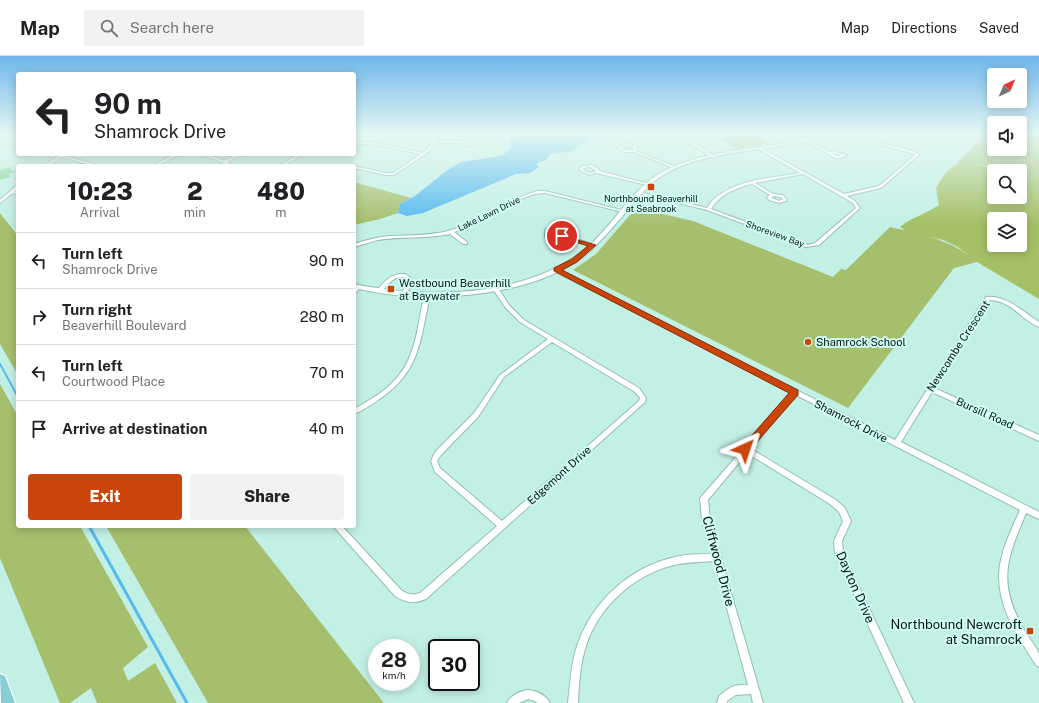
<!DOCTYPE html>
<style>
body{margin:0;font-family:"Public Sans",sans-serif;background:#f2f2f2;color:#202124;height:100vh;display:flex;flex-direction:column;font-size:15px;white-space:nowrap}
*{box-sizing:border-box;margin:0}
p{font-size:13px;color:#757577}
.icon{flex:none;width:22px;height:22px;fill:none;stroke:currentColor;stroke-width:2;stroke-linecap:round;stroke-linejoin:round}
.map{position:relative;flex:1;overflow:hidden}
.sheet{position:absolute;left:16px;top:108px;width:340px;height:364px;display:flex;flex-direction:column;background:#fff;border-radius:4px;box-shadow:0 2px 10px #0003}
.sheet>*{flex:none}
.guide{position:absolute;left:16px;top:16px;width:340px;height:84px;border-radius:4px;box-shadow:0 2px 10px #0003;background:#fff;color:#202124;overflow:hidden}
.needle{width:26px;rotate:44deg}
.controls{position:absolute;left:987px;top:12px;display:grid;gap:8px}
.controls a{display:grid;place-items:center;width:40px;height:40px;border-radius:4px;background:#fff;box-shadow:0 2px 10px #0003;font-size:20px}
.speed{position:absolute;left:368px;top:583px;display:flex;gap:8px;font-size:20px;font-weight:700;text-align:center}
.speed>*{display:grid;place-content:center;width:52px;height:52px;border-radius:50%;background:#fff;box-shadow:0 2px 10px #0003;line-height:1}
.speed small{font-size:10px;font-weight:400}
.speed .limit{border:2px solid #111;border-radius:6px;background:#fff;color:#111}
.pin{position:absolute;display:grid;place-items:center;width:34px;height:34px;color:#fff;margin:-17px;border:2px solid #fff;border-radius:50%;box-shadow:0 1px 4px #0007}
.me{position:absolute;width:44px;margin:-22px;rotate:42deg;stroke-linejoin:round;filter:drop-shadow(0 0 3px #0008)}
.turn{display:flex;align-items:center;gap:14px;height:84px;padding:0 12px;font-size:18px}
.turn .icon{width:52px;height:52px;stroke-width:2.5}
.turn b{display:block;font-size:28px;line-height:34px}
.eta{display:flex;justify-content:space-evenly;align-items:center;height:68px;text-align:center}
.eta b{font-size:24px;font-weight:800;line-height:28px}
.cta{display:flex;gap:8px;margin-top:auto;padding:8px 12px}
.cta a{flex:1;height:46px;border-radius:4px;background:#cb450b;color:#fff;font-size:16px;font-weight:800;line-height:46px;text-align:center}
.cta a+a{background:#f2f2f2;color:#202124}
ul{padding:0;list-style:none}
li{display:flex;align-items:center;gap:12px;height:56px;padding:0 12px;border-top:1px solid #e0e0e0}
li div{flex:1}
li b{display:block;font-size:15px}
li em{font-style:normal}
header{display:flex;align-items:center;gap:24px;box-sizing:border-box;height:56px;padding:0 20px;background:#fff;border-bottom:1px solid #e0e0e0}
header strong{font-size:19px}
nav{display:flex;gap:22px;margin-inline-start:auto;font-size:14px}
.search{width:280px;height:36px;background:#f2f2f2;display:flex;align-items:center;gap:10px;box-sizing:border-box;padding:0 14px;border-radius:4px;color:#757577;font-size:15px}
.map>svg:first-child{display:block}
</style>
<header>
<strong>Map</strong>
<div class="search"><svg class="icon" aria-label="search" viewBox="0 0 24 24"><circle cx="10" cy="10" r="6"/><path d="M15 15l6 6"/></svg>Search here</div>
<nav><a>Map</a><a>Directions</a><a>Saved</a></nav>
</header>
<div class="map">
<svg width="1039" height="647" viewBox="0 0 1039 647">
<rect width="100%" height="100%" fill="#c3f0e5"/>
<path fill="#a6bf6d" d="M745 77H752L770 87 738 93 719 82 740 81Z
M986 77H994V93H1020V77H1039V123L1020 118V115C999 115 978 105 957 107Z
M354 126 411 142 400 148 398 157 380 163 354 169Z
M636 152 693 165 833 221 841 213 846 214 890 171C921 178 953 184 977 206L954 212 848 352 573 214 596 198Z
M0 157 18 180V319L0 288Z
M0 328 18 360V470H80L148 591 123 612 128 625 155 607 177 647H97L91 632 70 647H60L0 502Z
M106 470H245L384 647H208Z"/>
<path fill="#a5c066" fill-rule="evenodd" d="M967 106 1006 115H994V141H1020V118L1039 123V243L977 206 958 191 943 184 908 176 900 171C912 161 926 158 939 149L936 132C945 118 949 108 967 106ZM994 163H1020V189H994Z"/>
<path fill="#56baef" d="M533 77H604L577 90 574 95 550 98 546 104 536 108 539 111 530 117 516 118 423 157 407 160 398 157 400 148 415 140 446 115 461 106 495 101 504 98 510 93 511 83Z"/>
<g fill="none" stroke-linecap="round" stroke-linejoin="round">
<path stroke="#56baef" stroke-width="2" d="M0 308 18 341"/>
<path stroke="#56baef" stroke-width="3" d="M89 470 187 647"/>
</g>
<path fill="#7ed193" d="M9 111 14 116 8 118 11 121 0 124V114Z"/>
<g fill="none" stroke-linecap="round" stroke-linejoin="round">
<defs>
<path id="minor" d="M362 77H366L362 81H354V79H360Z
M433 77H437L436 85H461L468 83 476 86 468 90 459 87H435L430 95 426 97V99H424L394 119H386L354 112V110L386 117H393L421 98 372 88H354V86H372L423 97C431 91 432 86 433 77ZM468 85 471 86 468 88 463 87Z
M664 77H669L698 89 716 101 713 102 696 91Z
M787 77H792L830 96 834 95 847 99C841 104 834 103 829 98ZM832 97 842 99 837 100Z
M839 77H845L913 95 919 99 881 132 847 140 855 145 860 152 819 189 806 191 707 154 637 137 639 136 707 152C710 148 712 144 715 142 738 123 772 122 800 117L760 94 759 93 761 92 844 138 879 130 915 99 911 97ZM803 118 853 147 856 152 815 187 808 189 711 153C722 137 734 133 752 128L770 139 767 141 769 144 779 147 786 145 787 144 783 139 773 138 755 127ZM774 140 781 141 783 143 779 145 772 142H771Z
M910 77C917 77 924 80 931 80 936 80 939 77 944 77 934 85 921 82 910 77Z
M18 80V82L0 88V86Z
M626 88 634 89 638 92 636 95 676 111 673 112 634 96H624L618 92 620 90ZM625 90H630L634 92 633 94H626L622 92Z
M176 98H181L156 110H151Z
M237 98H242L225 107 222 106Z
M299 98H304L283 110H278Z
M61 99H63L94 108 91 109 61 101Z
M346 109 350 110H345Z
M591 109 598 112 600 115 649 128 647 129 596 117 590 119 579 114 582 110ZM590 111 596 115 590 117 583 114 584 112Z
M18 135V137L11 138 9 137Z
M537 135H545L625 155 623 156 545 137C525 137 503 153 485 162 475 167 465 172 454 176L467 186V188H463L450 178C426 183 402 180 378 184 370 186 362 189 354 191V188C366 184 377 181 390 180 409 179 429 180 448 175 479 167 506 144 537 135Z
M553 172 563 174 565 179 595 189 593 190 561 181 554 183 545 181V174ZM553 174 559 176 560 178 554 181 549 179V176Z
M554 213H558L895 384 986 241C1006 239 1024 256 1039 266V271C1021 263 1011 245 990 244L934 332 1039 379V385L932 336 901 386 1039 456V463L1026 457C1007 503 997 525 1023 572 1026 578 1038 593 1039 598 1039 602 1039 607 1039 611L1036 609C1017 580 994 546 1000 509 1003 490 1012 472 1020 454L796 339 751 393 836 444 845 452 851 465 842 485 843 497 914 647H904L835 497 834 485 843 465 839 456 830 448 747 397 708 444 710 464 763 647H753L751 638 736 639 727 645V647H717L719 640C732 630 732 629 748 629L714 505C701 506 687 506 674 509 635 518 598 551 586 590 580 608 579 628 578 647H568C570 628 571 608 577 590 592 545 630 511 675 501 687 498 699 498 712 498L702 464 700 443 701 441 742 394 743 391 745 390 791 336 554 215Z
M399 218H405L410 221 411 225 407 239 405 240 402 238 407 225 406 222C395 218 388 228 382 236H378L377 235C383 226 389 220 399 218Z
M356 230H358L360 231 356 237 354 238V233Z
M496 231 498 232 509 249 524 264 639 332 646 342 645 346 426 543C414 548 406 547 395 540L333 470H342L401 534C408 539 413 539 420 537L497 470 435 416 431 405 435 396 474 357 500 319 548 283 520 266 505 251 493 233ZM552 286 635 336 640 342 639 345 502 465 440 412 437 405 440 400 478 361 504 321Z
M427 237 430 239C420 284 421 316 378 344 371 349 362 355 354 358V353C368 345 383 337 394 325 416 303 418 268 424 239Z
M528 634C537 635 546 639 550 647H538L534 645 528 643 523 645 519 647H507C511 639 520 635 528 634Z"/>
<path id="tertiary" d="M816 77H821L816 81 805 85C759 97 703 94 662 120 647 129 637 143 626 156 614 170 602 184 589 196 543 235 466 243 408 240 389 239 372 236 354 232V228C429 244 533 242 593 186 615 165 634 132 660 117 701 94 752 94 798 85L808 82Z
M62 98H67L48 110H43Z
M196 98C209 98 223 102 234 110H229L214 103Z
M16 130H18V133L0 147V144Z"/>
<path id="primary" d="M0 618 5 620 15 647H1Z"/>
</defs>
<use href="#minor" stroke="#92bdb3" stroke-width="2"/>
<use href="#tertiary" stroke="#92bdb3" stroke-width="2"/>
<use href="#primary" stroke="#fff" stroke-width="2"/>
<use href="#minor" fill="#fff" fill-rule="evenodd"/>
<use href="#tertiary" fill="#fff" fill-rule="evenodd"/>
<use href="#primary" fill="#89cdd6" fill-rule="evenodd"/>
</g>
<linearGradient id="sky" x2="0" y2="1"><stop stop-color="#6db6eb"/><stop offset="0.46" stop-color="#e4f8f3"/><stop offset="1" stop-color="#e4f8f3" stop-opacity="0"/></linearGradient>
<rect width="1039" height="168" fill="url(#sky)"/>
<path fill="#cb450b" stroke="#842d07" d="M560 179 596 189 577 206 562 214 798 334V339L748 396H741L740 393 789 337 554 215V212L572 203 588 190 560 181Z"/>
<g fill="#cb450b" stroke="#d0fdf3" stroke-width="1.5">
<rect x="647" y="127" width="8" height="8" rx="2"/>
<rect x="387" y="229" width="8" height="8" rx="2"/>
<circle cx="808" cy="286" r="4"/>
<rect x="1026" y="571" width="8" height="8" rx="2"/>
</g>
<g text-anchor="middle" stroke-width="4" stroke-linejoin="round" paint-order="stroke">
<g font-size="9" fill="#051512" stroke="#d0fdf3">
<text x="651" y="146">Northbound Beaverhill<tspan x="651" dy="10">at Seabrook</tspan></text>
</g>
<g font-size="9" fill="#051512" stroke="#d0fdf3">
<text transform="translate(489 158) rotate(-26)" y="3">Lake Lawn Drive</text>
<text transform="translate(775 178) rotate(20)" y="3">Shoreview Bay</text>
</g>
<g font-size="11" fill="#051512" stroke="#d0fdf3" text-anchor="start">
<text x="399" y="231">Westbound Beaverhill<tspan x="399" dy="13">at Baywater</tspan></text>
<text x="816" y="290">Shamrock School</text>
</g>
<g font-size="11" fill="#051512" stroke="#d0fdf3">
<text transform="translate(958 290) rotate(-57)" y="4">Newcombe Crescent</text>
<text transform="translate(985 357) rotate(24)" y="4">Bursill Road</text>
<text transform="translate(851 365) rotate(27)" y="4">Shamrock Drive</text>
<text transform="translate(559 419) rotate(-42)" y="4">Edgemont Drive</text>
</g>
<g font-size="13" fill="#051512" stroke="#d0fdf3">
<text transform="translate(719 505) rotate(75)" y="5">Cliffwood Drive</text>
<text transform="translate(856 531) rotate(66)" y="5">Dayton Drive</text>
</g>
<g font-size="13" fill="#051512" stroke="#d0fdf3" text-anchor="end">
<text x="1022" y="573">Northbound Newcroft<tspan x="1022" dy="15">at Shamrock</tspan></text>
</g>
</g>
</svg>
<div class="controls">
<a><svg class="needle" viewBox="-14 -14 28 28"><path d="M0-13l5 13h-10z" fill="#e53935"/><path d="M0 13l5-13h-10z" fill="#757577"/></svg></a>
<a><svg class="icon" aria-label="sound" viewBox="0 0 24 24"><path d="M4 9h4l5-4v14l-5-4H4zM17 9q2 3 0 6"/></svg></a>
<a><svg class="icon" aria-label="search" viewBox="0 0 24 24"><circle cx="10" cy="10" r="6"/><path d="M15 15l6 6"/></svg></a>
<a><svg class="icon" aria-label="layers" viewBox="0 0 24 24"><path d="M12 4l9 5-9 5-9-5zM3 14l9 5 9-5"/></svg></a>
</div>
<div class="speed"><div>28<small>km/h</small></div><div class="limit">30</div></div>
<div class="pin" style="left:562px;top:180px;background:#d93025"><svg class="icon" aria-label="arrive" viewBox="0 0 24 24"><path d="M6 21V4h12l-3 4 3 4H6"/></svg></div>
<svg class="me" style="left:745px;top:393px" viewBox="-20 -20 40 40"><path d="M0-17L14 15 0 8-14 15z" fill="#cb450b" stroke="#fff" stroke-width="4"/></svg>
<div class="guide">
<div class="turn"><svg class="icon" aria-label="left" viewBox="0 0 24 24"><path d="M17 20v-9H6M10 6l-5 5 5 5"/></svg><div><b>90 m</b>Shamrock Drive</div></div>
</div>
<section class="sheet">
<div class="eta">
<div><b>10:23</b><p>Arrival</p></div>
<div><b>2</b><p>min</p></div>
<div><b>480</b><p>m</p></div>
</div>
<ul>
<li><svg class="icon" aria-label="left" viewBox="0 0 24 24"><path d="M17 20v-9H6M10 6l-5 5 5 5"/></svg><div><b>Turn left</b><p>Shamrock Drive</p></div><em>90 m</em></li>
<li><svg class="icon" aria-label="right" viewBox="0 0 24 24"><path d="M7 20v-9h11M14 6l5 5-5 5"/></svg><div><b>Turn right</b><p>Beaverhill Boulevard</p></div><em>280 m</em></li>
<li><svg class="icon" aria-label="left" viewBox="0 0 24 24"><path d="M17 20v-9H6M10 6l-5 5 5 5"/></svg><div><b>Turn left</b><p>Courtwood Place</p></div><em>70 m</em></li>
<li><svg class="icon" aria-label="arrive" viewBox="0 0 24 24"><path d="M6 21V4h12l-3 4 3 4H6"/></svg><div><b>Arrive at destination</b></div><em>40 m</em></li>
</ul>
<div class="cta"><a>Exit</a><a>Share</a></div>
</section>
</div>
